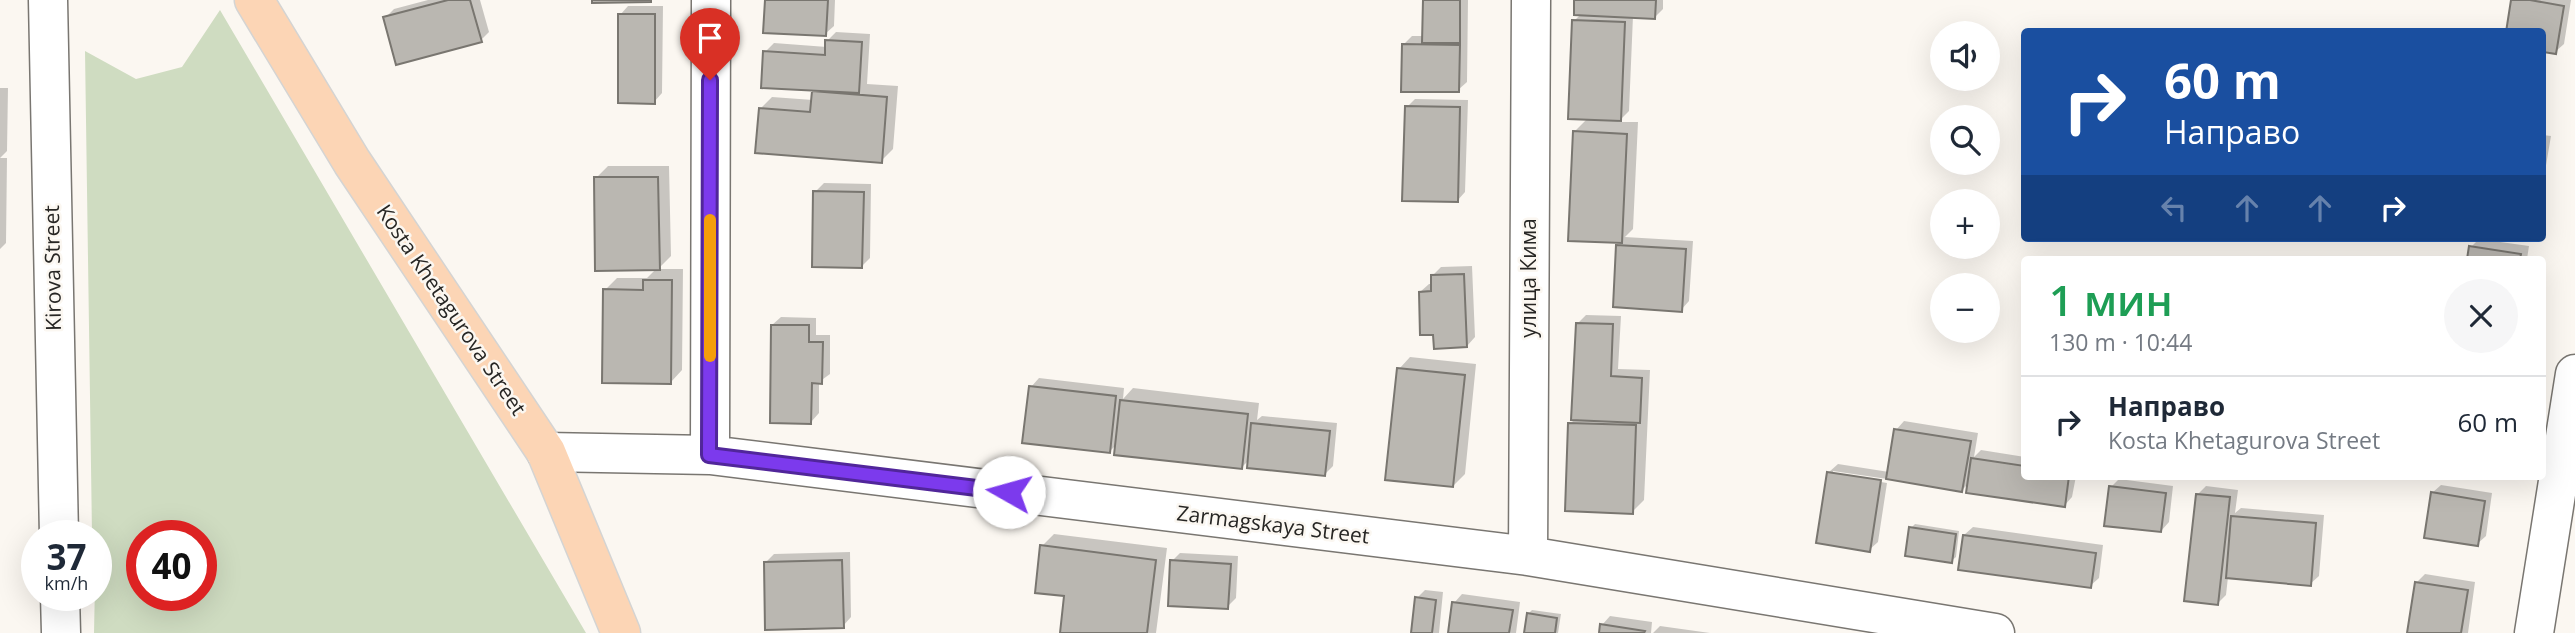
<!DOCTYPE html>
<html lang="ru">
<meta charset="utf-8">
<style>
body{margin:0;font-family:"Open Sans",sans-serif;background:#f6f6f7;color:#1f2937;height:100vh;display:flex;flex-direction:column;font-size:26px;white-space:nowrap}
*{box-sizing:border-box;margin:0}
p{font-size:23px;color:#747a83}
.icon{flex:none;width:38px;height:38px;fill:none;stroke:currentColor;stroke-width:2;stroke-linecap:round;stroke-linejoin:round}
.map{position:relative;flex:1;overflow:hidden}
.sheet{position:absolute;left:2021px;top:256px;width:525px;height:224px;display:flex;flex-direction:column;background:#fff;border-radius:7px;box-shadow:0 7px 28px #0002}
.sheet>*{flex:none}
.banner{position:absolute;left:2021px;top:28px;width:525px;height:214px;border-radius:7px;box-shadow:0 7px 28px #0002;background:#1a4fa0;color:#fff;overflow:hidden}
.fabs{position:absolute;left:1930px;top:21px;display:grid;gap:14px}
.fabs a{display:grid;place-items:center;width:70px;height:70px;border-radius:50%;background:#fff;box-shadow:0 7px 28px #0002;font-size:35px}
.speed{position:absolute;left:21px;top:520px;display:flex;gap:14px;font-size:35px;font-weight:700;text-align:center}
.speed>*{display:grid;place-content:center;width:91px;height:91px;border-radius:50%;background:#fff;box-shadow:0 7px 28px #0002;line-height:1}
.speed small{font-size:18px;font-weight:400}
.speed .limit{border:10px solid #d22;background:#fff;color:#111}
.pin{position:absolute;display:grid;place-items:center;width:60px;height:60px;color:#fff;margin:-72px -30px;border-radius:50% 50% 50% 0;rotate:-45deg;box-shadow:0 0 7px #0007}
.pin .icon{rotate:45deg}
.me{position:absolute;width:77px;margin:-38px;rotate:277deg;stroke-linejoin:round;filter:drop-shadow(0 0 5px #0008)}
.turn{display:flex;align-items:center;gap:24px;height:147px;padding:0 28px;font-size:32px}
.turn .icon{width:91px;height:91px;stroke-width:2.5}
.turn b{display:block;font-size:49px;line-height:60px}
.lanes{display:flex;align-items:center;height:66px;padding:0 28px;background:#0003;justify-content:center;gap:35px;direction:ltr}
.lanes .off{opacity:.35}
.round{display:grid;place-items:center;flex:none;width:74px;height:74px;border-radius:37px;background:#f6f6f7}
.summary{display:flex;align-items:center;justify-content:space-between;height:119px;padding:0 28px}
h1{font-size:42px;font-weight:600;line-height:52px;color:#1e9e55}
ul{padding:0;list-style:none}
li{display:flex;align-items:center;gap:21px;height:91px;padding:0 28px;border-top:2px solid #e0e1e3}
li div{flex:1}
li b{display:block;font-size:26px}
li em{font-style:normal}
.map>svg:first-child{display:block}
</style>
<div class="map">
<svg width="2575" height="633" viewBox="0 0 2575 633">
<rect width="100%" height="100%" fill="#fbf7f1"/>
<path fill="#cfdcc1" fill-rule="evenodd" d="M220 10 586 633H94L96 536 92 535 85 51 136 79 182 67ZM142 536H201V595H142Z"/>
<path fill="#0003" d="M428 0H480L489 32 481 40 385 18 394 9Z
M767 0H835L834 26 825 34Z
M1425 0H1468L1467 82 1458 90 1403 45 1412 36H1424Z
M1576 0H1663V9L1654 18 1633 16 1629 111 1618 122H1638L1633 229 1625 237 1693 241 1689 301 1681 310 1618 246 1623 241 1570 239 1574 132 1588 118 1574 21 1581 14Z
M2513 0H2571L2564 44 2555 52 2543 50V32Z
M628 6H663L662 93 654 102 620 15Z
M836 32 870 34 867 84 898 86 893 149 881 161 760 109 772 97 813 100V92L816 89 765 52 774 43 827 47V41Z
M0 88H8L7 151 0 158Z
M1415 99 1468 100 1465 192 1457 201 1407 107Z
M2543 135 2551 136 2543 183Z
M0 158H7L6 243 0 249Z
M608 166H669L671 256 658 269H683L682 370 671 382 605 290 617 278H647L657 268 596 178Z
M824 183 871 184 870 258 862 266 815 192Z
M2479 239 2529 246 2527 259H2469L2471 247Z
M1472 266 1475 337 1467 346 1435 333 1420 292 1429 284H1433L1432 276 1441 267Z
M1586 315 1621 316 1618 369 1650 370 1644 500 1632 512 1570 424 1576 418 1577 324Z
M781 317 816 318V335H830V374L819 382V413L811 422 772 325Z
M1410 357 1476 364 1465 474 1453 486 1399 369Z
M1039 378 1124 388 1123 399 1133 388 1259 403 1257 420 1262 416 1337 423 1333 466 1324 475 1249 460 1242 467 1117 444 1110 451 1031 387Z
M1904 421 1978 433 1974 457 1981 450 2025 457V476H2076L2072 497 2064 506 1970 482 1962 490 1833 471V474L1887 483 1878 542 1869 550 1829 472 1838 464 1889 472 1896 430Z
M2119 479 2173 486 2169 522 2161 531 2111 487Z
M2441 485 2492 493 2486 536 2477 544 2432 493Z
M2206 486 2238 490 2235 513 2241 508 2324 515 2319 576 2310 584 2228 577 2226 595 2218 603 2197 495Z
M1915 524 1959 531 1956 557 1951 561 1911 528Z
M1973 527 2103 545 2099 578 2090 586 1964 535Z
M1054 534 1167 548 1156 633H1061L1066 594 1042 546Z
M850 552 851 617 843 626 765 563 774 554Z
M1180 553 1238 556 1236 598 1227 607 1172 561Z
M2425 574 2475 582 2468 633H2409L2416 583Z
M1425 590 1443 592 1439 633H1413L1417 598Z
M1462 594 1520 602 1516 633H1449L1454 603Z
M1532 610 1561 614 1558 633H1526L1528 614Z
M1610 616 1652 622 1651 633H1600L1602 625Z
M1660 626 1710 633H1653Z"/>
<path fill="#bab7b1" stroke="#797670" stroke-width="2" d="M448 0H470L482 42 396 65 383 17Z
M592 0H651V2L592 3Z
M765 0H828L826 36 763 33Z
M1423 0H1460V43H1422Z
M1574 0H1656L1655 19 1574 15Z
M2511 0H2530L2564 6 2556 54 2543 52V32H2506Z
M618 14H655V104L618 103Z
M1572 20 1625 22 1621 121 1568 119Z
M825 40 862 42 859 93 761 88 763 51 825 55Z
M1402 44 1460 45 1459 92H1401Z
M812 91 887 97 882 163 755 153 759 108 810 112Z
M1405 106 1460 107 1458 202 1402 201Z
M1573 131 1627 134 1622 243 1568 241Z
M594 177H658L660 270 595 271Z
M813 191 864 192 862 268 812 267Z
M1616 245 1686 249 1682 312 1613 307Z
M2469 246 2521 254 2520 259H2467Z
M1464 274 1467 347 1434 349 1433 335H1420L1419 292 1431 291V275Z
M643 280H672L671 384 602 383 603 289 643 290Z
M1576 323 1613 324 1611 376 1642 378 1640 423 1571 420Z
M771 325H809V342H823L822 384 812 383 811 424 770 423Z
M1397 368 1465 375 1453 487 1385 480Z
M1029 386 1116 396 1110 453 1022 443Z
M1120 400 1248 414 1242 469 1114 455Z
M1251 423 1330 431 1325 476 1247 468Z
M1568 423 1636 425 1633 514 1565 511Z
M1894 429 1971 441 1962 492 1886 479Z
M1971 458 2025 466V476H2069L2065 507 1966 493Z
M1827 472 1881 480 1870 552 1816 543Z
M2109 486 2166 493 2161 532 2104 526Z
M2431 492 2485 501 2478 546 2424 538Z
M2196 494 2230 497 2218 605 2184 601Z
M2231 516 2316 523 2311 586 2226 578Z
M1909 527 1956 534 1952 563 1905 556Z
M1963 535 2096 553 2091 588 1958 570Z
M1040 545 1156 560 1147 633H1060L1064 596 1035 593Z
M842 560 844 628 765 630 764 562Z
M1170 560 1231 564 1228 609 1168 606Z
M2415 582 2468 590 2461 633H2407Z
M1415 597 1436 600 1432 633H1411Z
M1452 602 1513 610 1509 633H1448Z
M1527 613 1557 618 1555 633H1524Z
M1600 624 1645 631 1644 633H1599Z"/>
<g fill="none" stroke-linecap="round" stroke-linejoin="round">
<defs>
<path id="minor" d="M48 0 59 536
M546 452 710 455 1528 556 1995 633
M710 455 711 0
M1528 556 1531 0
M60 595 61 633
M2534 633 2575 374"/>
<path id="major" d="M254 0 352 162 546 452 621 633"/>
</defs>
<use href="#minor" stroke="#797671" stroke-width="41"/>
<use href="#major" stroke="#d4d4d3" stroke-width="41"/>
<use href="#minor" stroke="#fff" stroke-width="38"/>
<use href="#major" stroke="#fcd5b5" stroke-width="38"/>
</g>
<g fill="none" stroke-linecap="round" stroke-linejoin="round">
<defs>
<path id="route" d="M710 80 709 455 1009 492"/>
</defs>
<use href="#route" stroke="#51269a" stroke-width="18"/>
<use href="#route" stroke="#7c3aed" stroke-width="12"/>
<path stroke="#f59e0b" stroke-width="12" d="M710 356V220"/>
</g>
<g text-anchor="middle" stroke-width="5" stroke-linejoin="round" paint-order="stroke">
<g font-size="21" fill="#272624" stroke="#fbf7f1">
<text transform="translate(53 268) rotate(-91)" y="7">Kirova Street</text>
<text transform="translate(1529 278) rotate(-90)" y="7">улица Кима</text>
<text transform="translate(451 310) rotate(56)" y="7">Kosta Khetagurova Street</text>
<text transform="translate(1273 525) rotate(7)" y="7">Zarmagskaya Street</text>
</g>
</g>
</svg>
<div class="fabs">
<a><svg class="icon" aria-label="sound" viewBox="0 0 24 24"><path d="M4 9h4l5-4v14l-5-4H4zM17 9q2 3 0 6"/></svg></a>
<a><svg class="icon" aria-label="search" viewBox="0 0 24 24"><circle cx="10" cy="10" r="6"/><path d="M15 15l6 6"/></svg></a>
<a>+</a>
<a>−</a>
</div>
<div class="speed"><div>37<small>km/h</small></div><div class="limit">40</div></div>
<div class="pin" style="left:710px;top:80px;background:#d93025"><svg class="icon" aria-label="arrive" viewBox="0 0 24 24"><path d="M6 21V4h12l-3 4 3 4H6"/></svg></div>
<svg class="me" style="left:1009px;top:492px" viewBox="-20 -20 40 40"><circle r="19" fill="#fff"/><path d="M0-13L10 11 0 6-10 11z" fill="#7c3aed"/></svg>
<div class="banner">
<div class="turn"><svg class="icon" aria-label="right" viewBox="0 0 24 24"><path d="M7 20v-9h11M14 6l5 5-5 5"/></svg><div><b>60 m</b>Направо</div></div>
<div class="lanes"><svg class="icon off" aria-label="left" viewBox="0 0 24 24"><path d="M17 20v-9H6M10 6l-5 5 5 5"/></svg><svg class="icon off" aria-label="ahead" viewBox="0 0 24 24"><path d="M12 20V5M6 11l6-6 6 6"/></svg><svg class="icon off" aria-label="ahead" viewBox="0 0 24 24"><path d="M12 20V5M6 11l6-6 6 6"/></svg><svg class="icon" aria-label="right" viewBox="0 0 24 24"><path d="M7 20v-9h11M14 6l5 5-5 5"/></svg></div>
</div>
<section class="sheet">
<div class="summary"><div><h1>1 мин</h1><p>130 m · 10:44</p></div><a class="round"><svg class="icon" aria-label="close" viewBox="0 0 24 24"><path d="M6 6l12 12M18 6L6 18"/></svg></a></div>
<ul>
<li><svg class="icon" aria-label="right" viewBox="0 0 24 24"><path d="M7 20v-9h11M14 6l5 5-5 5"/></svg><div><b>Направо</b><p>Kosta Khetagurova Street</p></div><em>60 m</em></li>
</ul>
</section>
</div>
